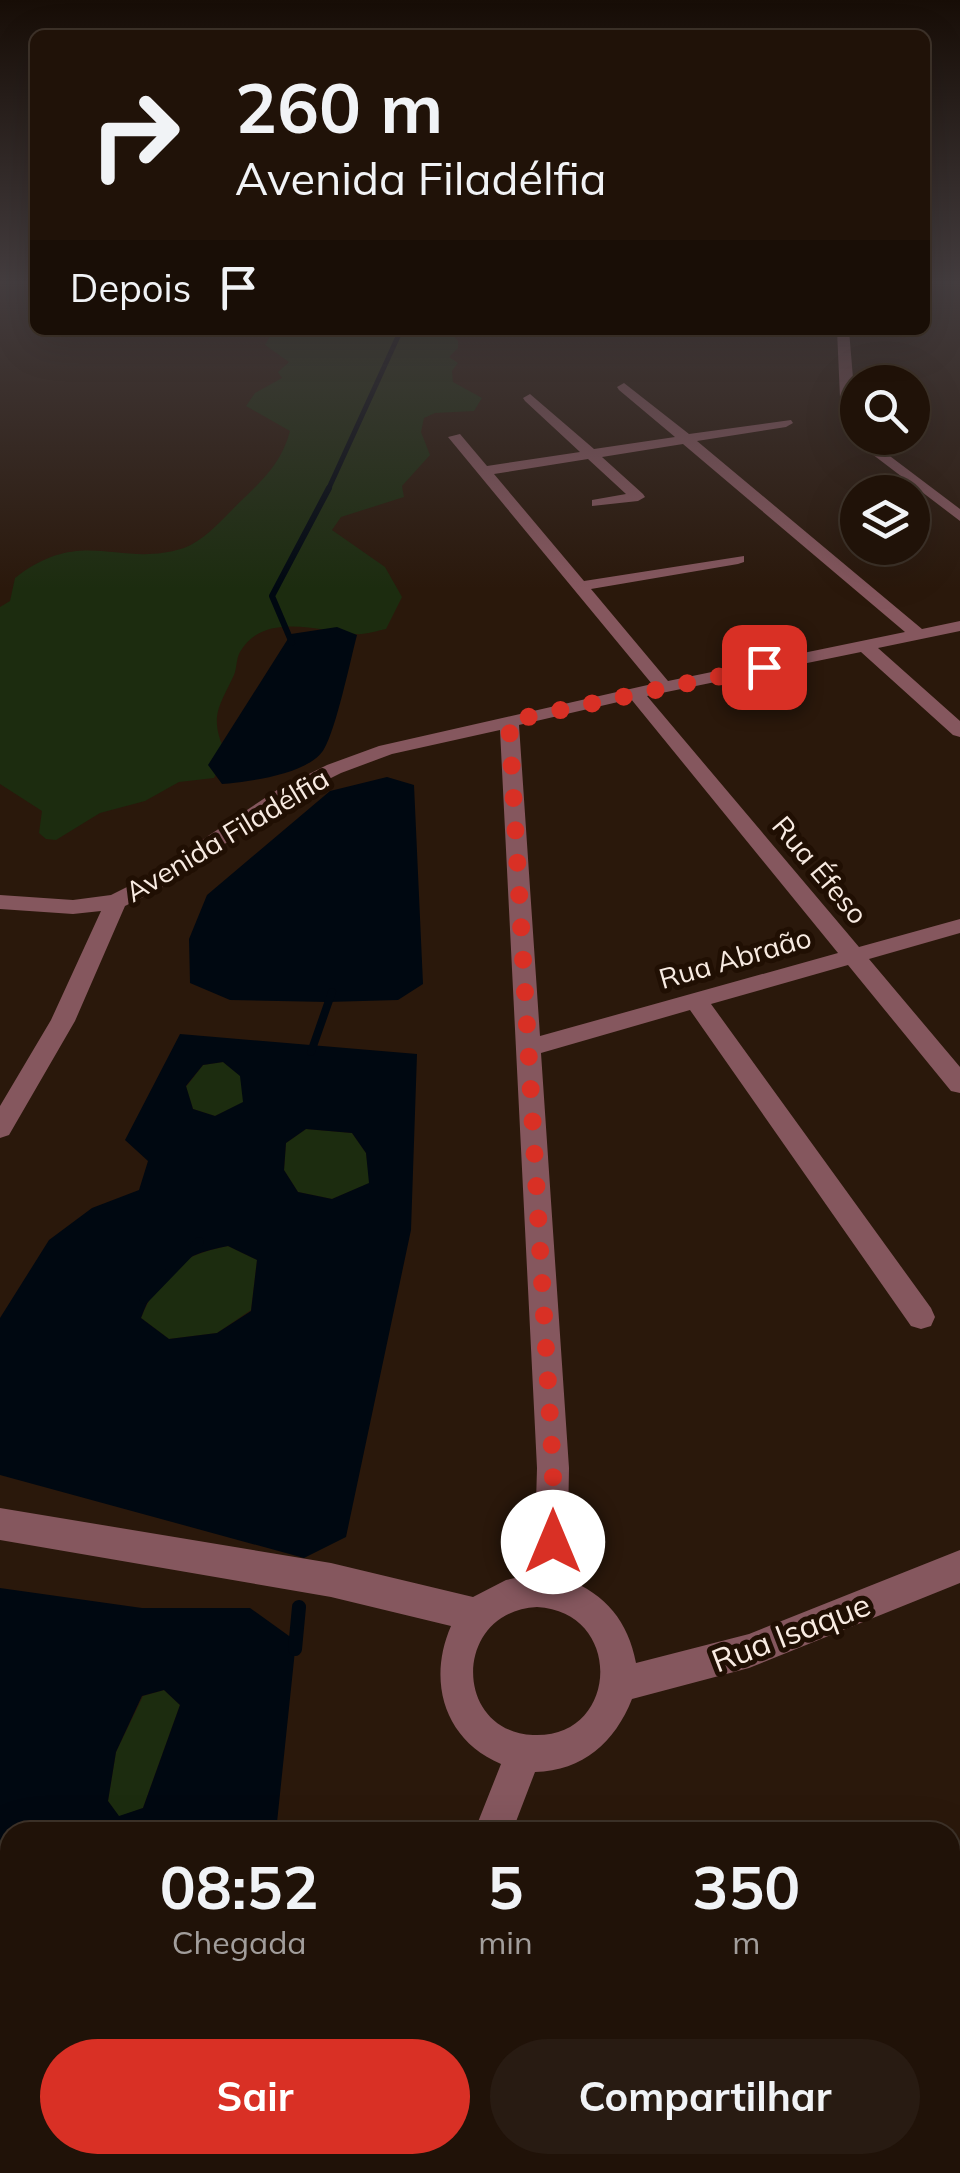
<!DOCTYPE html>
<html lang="pt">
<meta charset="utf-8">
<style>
body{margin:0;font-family:Mulish,sans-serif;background:#281b12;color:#f1f3f6;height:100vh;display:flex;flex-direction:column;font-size:38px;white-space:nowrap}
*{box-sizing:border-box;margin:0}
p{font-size:32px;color:#a29e9c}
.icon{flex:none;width:55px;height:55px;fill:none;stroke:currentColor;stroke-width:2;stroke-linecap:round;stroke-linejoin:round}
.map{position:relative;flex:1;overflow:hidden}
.drawer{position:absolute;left:0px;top:1822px;width:960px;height:352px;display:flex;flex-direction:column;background:#201208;border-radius:30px 30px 0 0;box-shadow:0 10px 40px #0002,0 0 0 2px #3d3229}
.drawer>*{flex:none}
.banner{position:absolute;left:30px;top:30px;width:900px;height:305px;border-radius:15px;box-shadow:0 10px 40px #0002,0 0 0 2px #3d3229;background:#201208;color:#f1f3f6;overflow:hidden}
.buttons{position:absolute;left:840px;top:365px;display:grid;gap:20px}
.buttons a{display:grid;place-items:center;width:90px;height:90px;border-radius:50%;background:#201208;box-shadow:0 10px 40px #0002,0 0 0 2px #3d3229;font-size:50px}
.pin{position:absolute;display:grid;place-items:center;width:85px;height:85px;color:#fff;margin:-42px;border-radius:20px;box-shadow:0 5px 15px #0006}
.me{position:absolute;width:110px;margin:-55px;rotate:0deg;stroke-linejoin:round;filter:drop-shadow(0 0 8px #0008)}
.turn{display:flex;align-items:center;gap:35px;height:210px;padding:0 40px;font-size:45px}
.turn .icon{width:130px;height:130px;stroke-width:2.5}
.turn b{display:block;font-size:70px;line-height:85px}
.then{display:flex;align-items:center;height:95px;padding:0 40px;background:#0003;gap:20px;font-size:38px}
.eta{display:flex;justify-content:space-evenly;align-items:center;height:170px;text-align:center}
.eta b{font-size:60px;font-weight:700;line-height:70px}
.cta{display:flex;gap:20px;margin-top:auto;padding:20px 40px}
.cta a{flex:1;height:115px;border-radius:60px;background:#d93025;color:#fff;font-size:40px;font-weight:700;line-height:115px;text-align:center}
.cta a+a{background:#281b12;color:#f1f3f6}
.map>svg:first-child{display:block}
</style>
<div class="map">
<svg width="960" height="2173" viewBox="0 0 960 2173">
<rect width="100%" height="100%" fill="#2a180b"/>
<path fill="#1c2c0f" d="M280 330H448L458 341V348L449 357 458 363 452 371 453 382 482 398 474 411 435 413 424 418 421 432 430 455 402 486 404 497 341 517 332 530 385 567 402 597 386 629C376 631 365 635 355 634 320 631 263 611 240 652 236 659 237 668 234 675 218 709 209 717 226 754L214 778 179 782 145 801 100 813 56 840 46 839 39 833 42 811 0 784V607L10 601 15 578C83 525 119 569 184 548 206 540 226 515 243 499 265 478 282 461 290 431L246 406 255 393 282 378 278 372 289 362 265 345 272 333Z
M223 1062 241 1076 244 1102 215 1116 193 1109 186 1087 203 1065Z
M306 1129 352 1133 366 1153 370 1183 332 1199 298 1192 284 1170 286 1143Z
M228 1246 257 1260 251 1310 217 1333 169 1339 141 1318C161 1271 179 1256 228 1246Z
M164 1690 180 1705 143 1808 119 1817 108 1801 116 1752 143 1696Z"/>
<path fill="#000811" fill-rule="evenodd" d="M337 627 357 635C350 662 336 729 324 749 310 774 248 782 222 784L208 765 291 634Z
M387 777 414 785 423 984 398 1000 327 1002 230 1000 190 983 189 939 207 895 330 791Z
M180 1034 417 1054 411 1230 346 1537 304 1558 0 1475V1318L49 1240 92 1208 139 1190 148 1161 125 1140ZM223 1062 240 1076 243 1102 215 1116 193 1109 186 1086 203 1065ZM306 1129 352 1133 366 1153 369 1183 332 1199 298 1192 284 1170 286 1143ZM228 1246 257 1260 251 1311 217 1333 169 1339 141 1318C158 1272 180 1255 228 1246Z
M0 1588 142 1608H250L296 1641 276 1832H10V2165H231L228 2173H0ZM164 1690 180 1705 143 1808 119 1816 108 1801 116 1752 142 1696Z"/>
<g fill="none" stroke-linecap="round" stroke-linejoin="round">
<path stroke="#000811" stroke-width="5" d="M328 490 401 330"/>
<path stroke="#000811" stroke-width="6" d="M292 643 272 596 329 488"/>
<path stroke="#000811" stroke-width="8" d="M311 1052 332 992"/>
<path stroke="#000811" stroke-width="10" d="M144 1299 199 1242"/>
<path stroke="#000811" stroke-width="14" d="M295 1649 299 1607
M228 2173 231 2165"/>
<path fill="#85575e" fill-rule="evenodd" d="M837 330H849L858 438H866L960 509V521L851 438 841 420Z
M624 383 689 434 791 420 793 423 786 427 697 441 922 629 960 621V631L878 648 960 721V737L953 735 861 652 647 696 859 947 960 919V933L869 959 960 1067V1093L951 1091 848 965 711 1004 931 1308 935 1317 931 1326 921 1329 911 1326 690 1010 541 1053 569 1468 567 1579C606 1595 628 1621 636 1663L749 1634 960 1550V1583L749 1668 632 1699C615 1742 583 1771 535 1772L512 1832H474L501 1764C444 1740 427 1681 451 1626L331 1597 0 1540V1508L331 1563 473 1597 506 1580 534 1574 537 1468 500 730 392 754 341 773 291 798 161 888 125 906 75 1021 9 1135 0 1138V1106L51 1020 101 911 73 914 0 909V895L73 900 111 895 145 878 277 790 327 765 379 746 652 684 448 437 460 434 487 466 580 452 525 401 523 398 530 394 594 449 675 437 619 390 617 387ZM683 444 905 632 668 681 591 589 738 564 744 562V556L584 581 494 474 588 459 626 494 592 500V506L638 501 645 497 643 494 602 457ZM631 699 838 953 540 1036 519 725ZM537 1607C625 1612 619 1739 533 1735 452 1731 453 1611 537 1607Z
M341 2165H385L382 2173H338Z"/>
</g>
<linearGradient id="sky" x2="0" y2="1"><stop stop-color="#170d06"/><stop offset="0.48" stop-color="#443d3f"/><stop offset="1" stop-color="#443d3f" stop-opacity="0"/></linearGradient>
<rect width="960" height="589" fill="url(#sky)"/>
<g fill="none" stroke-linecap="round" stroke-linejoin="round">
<path stroke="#d93025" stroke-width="18" stroke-dasharray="0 32.4" d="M553 1542V1468L509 721 764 667"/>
</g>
<g text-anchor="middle" stroke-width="10" stroke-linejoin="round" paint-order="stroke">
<g font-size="28" fill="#f8ebe2" stroke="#200f03">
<text transform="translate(227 835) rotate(-31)" y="10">Avenida Filadélfia</text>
<text transform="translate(820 870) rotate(50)" y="10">Rua Éfeso</text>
<text transform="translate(735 958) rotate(-16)" y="10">Rua Abraão</text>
</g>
<g font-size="32" fill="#f8ebe2" stroke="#200f03">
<text transform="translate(791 1633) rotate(-21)" y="11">Rua Isaque</text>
</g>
</g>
</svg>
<div class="buttons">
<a><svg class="icon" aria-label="search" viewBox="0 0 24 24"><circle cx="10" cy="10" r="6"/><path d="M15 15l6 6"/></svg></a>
<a><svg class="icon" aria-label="layers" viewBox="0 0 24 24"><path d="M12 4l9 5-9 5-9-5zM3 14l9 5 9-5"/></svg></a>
</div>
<div class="pin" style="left:764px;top:667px;background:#d93025"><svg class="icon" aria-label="arrive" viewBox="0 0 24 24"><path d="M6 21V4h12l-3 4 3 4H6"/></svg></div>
<svg class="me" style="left:553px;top:1542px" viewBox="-20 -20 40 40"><circle r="19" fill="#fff"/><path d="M0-13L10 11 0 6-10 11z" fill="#d93025"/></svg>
<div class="banner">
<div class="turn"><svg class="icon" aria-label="right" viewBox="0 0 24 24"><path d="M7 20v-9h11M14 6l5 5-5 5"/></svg><div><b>260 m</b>Avenida Filadélfia</div></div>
<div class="then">Depois<svg class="icon" aria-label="arrive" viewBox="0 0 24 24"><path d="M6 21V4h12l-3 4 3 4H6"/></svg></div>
</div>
<section class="drawer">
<div class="eta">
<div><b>08:52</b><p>Chegada</p></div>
<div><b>5</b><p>min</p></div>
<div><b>350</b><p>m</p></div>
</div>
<div class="cta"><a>Sair</a><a>Compartilhar</a></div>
</section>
</div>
